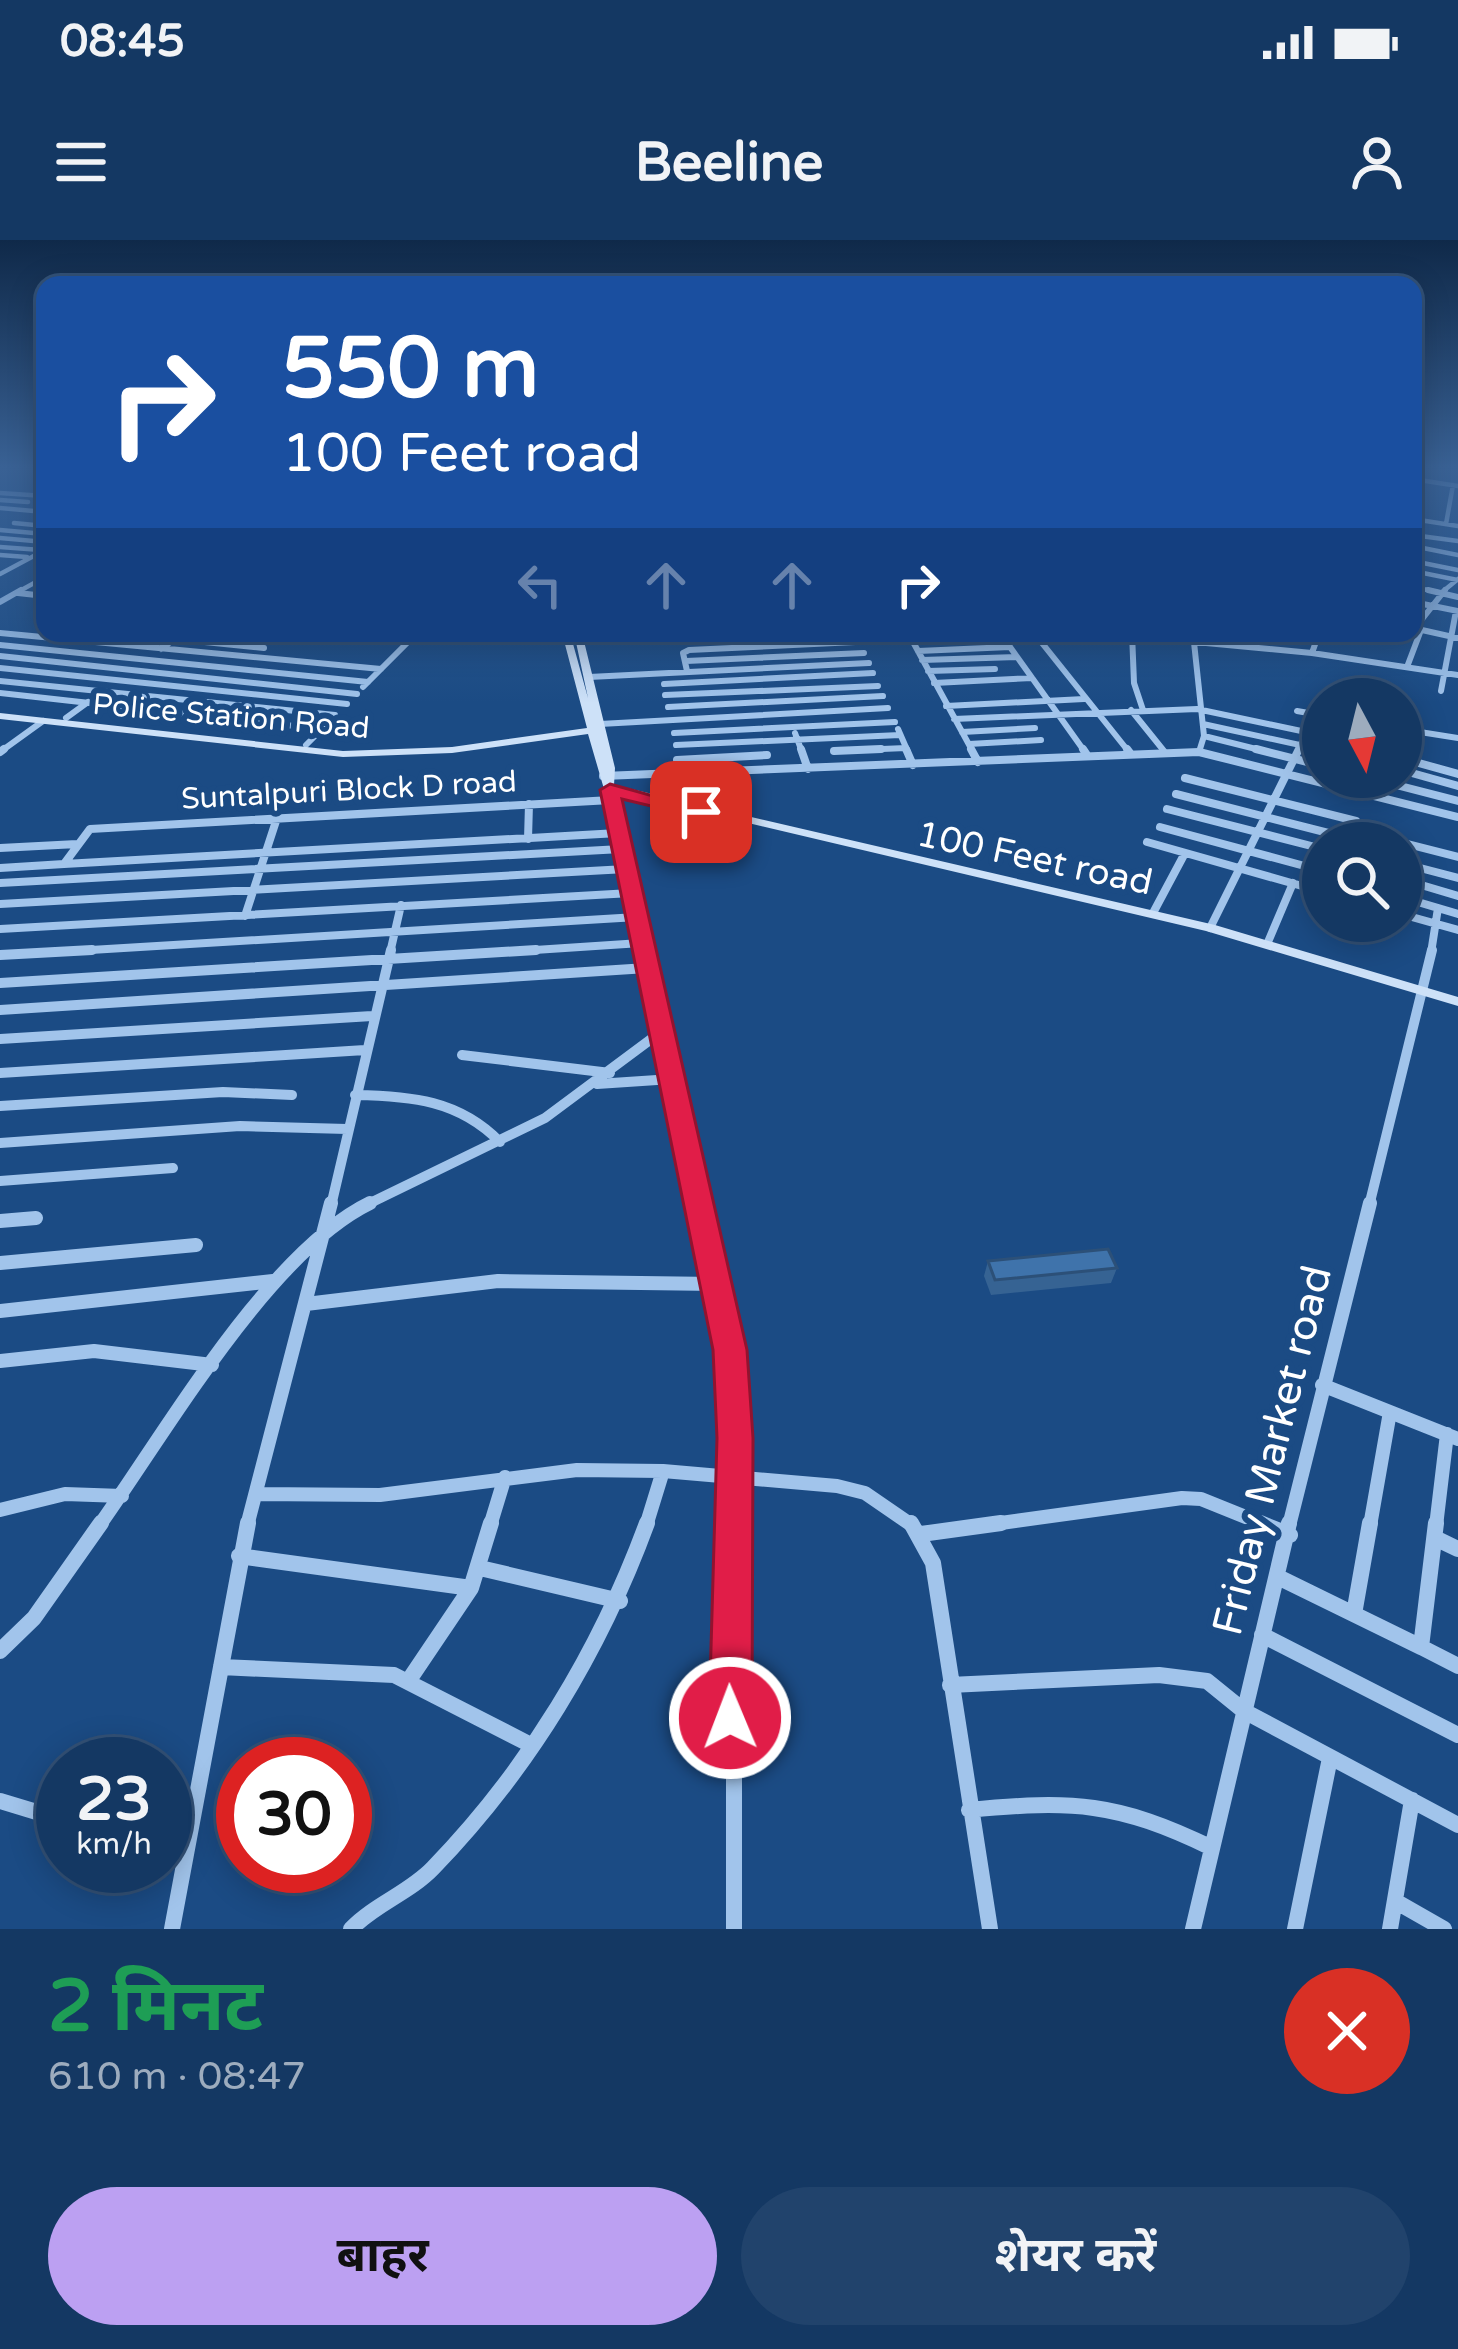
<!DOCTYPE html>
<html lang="hi">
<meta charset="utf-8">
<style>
body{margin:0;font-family:"Varela Round","Noto Sans Devanagari",sans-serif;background:#21436c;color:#f1f3f6;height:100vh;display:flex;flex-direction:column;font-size:45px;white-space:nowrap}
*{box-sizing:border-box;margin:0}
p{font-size:39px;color:#9dacbe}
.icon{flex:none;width:66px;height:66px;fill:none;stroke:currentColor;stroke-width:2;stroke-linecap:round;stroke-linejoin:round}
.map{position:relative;height:1689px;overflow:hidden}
.drawer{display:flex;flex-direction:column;background:#143863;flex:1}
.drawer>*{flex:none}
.guide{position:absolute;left:36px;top:36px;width:1386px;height:366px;border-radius:24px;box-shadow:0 6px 30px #0003,0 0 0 3px #335278;background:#1a4fa0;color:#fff;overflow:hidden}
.needle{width:78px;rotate:173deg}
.controls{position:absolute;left:1302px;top:438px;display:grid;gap:24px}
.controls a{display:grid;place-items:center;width:120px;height:120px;border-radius:50%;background:#143863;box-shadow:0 6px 30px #0003,0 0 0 3px #335278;font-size:60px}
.speed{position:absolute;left:36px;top:1497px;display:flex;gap:24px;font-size:60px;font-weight:700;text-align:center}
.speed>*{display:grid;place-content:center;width:156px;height:156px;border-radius:50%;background:#143863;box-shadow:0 6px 30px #0003,0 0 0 3px #335278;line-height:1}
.speed small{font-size:30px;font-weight:400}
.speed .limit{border:18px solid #d22;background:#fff;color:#111}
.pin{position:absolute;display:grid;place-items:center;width:102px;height:102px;color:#fff;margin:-51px;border-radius:24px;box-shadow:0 6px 18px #0006}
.me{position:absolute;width:132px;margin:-66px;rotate:359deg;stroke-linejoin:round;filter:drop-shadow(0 0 9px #0008)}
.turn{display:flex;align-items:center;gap:42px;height:252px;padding:0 48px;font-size:54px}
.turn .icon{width:156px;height:156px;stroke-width:2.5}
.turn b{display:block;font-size:84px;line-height:102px}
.lanes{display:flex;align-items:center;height:114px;padding:0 48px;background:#0003;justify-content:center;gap:60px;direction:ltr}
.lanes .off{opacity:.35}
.round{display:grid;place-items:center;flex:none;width:126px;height:126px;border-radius:63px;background:#21436c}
.overview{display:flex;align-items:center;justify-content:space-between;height:204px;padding:0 48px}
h1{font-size:72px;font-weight:700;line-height:90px;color:#1e9e55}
.button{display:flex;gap:24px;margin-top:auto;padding:24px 48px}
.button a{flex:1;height:138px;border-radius:72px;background:#bca0f2;color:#111;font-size:48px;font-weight:700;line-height:138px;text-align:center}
.button a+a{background:#21436c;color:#f1f3f6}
.status{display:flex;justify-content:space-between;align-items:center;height:84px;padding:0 60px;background:#143863;direction:ltr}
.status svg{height:33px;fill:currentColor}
header{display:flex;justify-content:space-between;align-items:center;height:156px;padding:0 48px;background:#143863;font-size:54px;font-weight:700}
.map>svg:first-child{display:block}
</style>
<div class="status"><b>08:45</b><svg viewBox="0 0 49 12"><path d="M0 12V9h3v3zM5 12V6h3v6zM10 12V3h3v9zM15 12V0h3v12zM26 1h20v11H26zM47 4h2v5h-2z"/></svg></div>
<header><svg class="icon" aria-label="menu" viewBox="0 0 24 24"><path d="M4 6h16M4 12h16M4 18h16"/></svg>Beeline<svg class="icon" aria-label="person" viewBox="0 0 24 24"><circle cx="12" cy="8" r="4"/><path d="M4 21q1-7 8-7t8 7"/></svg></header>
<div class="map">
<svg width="1458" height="1689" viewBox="0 0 1458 1689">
<rect width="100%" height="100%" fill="#1b4b84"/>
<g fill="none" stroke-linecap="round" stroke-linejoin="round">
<path stroke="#a1c4eb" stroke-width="4.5" d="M1413 239 1458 246
M0 253 45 256
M0 260 28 262
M0 268 45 272
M1413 279 1458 286
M14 283 45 286
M1446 284 1453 245
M0 290 45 294
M1413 295 1458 301
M0 298 45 302
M1413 306 1458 315
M0 307 41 310
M0 315 27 317
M1413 321 1458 330
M1413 331 1458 340
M0 334 45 310
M1413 347 1442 353
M16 353 45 337
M1441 353 1458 339"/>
<path stroke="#a1c4eb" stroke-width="6" d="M1428 350 1458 357
M18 353 45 356
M0 362 21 350
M1413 362 1458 371
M1413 388 1458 398
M1415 388 1445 350
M0 393 381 429
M231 393 281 397
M503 393 511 401 567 397
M1000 393 1085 512
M1034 393 1129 512
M1100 393 1312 413 1458 435
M1132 393 1134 443 1143 470
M1193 393 1204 496 1199 512
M175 399 264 408
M912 400 973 512
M0 405 368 442
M161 409 182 393
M918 411 1010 407
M1312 413 1319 393
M0 416 357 454
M922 420 1017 417
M686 421 864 413
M1407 427 1421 390
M0 428 347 464
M687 431 683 413 689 410 1001 395
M928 431 995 429
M589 437 869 423
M0 441 335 475
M934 443 1032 438
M664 444 873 433
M363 447 417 393
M1441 451 1456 371
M0 453 322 489
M665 455 878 446
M946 466 1084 459
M668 467 883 456
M1131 470 1164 511
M1297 471 1320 475
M66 478 88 462
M954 479 1197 469 1306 492
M600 484 888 468
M1203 484 1323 510
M898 489 908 512
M1401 489 1458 498
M962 492 1035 488
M674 493 895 482
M795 493 802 512
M1204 496 1268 512
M969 504 1041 500
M306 505 325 486
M676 505 900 495
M834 511 906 508
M0 512 43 481
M1297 512 1316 474"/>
<path stroke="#a1c4eb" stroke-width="8" d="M801 509 808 529
M906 509 913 525
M971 509 978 522
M1083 509 1087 515
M1127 509 1130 513
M1256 509 1323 526
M1319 509 1323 510
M834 511 881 509
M0 512 4 509
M1401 518 1458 534
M677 520 767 515
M1401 530 1458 546
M603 536 1199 512 1458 577
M1365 537 1458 561
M1185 538 1356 581
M610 550 645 713
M1176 554 1356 600 1380 597 1458 617
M611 560 90 589 64 624 618 593
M1167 569 1323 609
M1160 587 1323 631
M528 599 529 564
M1147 602 1323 652
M0 608 77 604
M1401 623 1458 638
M0 628 64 624
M1401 639 1458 656
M0 643 621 609
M1401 657 1458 674
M0 664 626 629
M1153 673 1185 613
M1401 674 1458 690
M245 676 277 578
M1210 688 1299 509
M0 689 631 653
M1268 702 1293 643
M41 713 637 677
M390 713 401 665
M488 713 641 703
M1431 713 1438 668"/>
<path stroke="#a1c4eb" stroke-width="10" d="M644 710 699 966
M0 715 92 710
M0 743 536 710
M0 770 647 728
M0 799 372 776
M462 815 610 833
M0 833 365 810
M597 844 672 839
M355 855C411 856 459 860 500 902
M0 866 223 852 292 855
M0 903 240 886 347 889
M0 941 173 928
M331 966 391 710
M364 966 545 878 662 791
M1369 966 1432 710"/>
<path stroke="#a1c4eb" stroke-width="14" d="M698 963 730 1110 734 1286
M0 981 36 978
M0 1023 196 1005
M306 1064 498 1041 716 1044
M0 1071 273 1041
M0 1121 94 1111 212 1125
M1322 1145 1458 1199
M257 1254 380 1255 577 1230 663 1231 837 1246 865 1253 913 1286
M0 1270 65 1254 122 1256
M99 1286C166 1192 269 1012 370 963
M247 1286 331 963
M490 1286 505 1237
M646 1286 663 1231
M979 1286 1182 1258 1201 1259 1268 1286
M1289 1286 1370 963
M1370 1286 1390 1172
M1436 1286 1447 1194"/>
<path stroke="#a1c4eb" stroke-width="16" d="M734 1283V1689
M911 1283 933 1323 990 1689
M1260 1283 1290 1295
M921 1294 1001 1283
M1437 1299 1458 1309
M239 1316 471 1348
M480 1328 620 1361
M1280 1338 1421 1407 1436 1283
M1354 1374 1370 1283
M1262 1395 1458 1495
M1421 1407 1458 1426
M0 1411 34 1378 101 1283
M221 1427 394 1435 529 1504
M409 1440 471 1348 491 1283
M950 1445 1159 1435 1207 1441 1244 1471 1458 1585
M0 1561 63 1580
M969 1570C1073 1560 1117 1562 1212 1608
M165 1605 187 1609
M1395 1661 1444 1689
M172 1689 248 1283
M351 1689C375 1664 409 1653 433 1628 528 1530 600 1411 647 1283
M1193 1689 1289 1283
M1295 1689 1330 1518
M1390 1689 1412 1560"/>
<path fill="#cde1f8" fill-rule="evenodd" d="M562 393H570L588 458 574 393H582L615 528 614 545 1215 685 1458 757V766L1206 691 604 549 588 494 452 513 343 517 0 479V473L343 511 452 507 587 488Z"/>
</g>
<path fill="#366393" d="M988 1021 1117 1028 1111 1043 991 1055 984 1036Z"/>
<path fill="#3f73ab" stroke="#2c5078" stroke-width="3" d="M1108 1009 1117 1028 995 1040 988 1021Z"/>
<linearGradient id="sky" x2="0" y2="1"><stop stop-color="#0f2949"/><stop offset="0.49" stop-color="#396194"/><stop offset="1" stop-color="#396194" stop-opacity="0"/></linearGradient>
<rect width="1458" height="463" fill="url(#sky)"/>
<path fill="#e11d48" stroke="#92132f" stroke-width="3" d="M610 544 711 572 701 578 622 559 747 1110 753 1198 752 1478 746 1493 730 1500 715 1493 709 1478 717 1198 713 1110 600 550Z"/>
<g text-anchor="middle" stroke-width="12" stroke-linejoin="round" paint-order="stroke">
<g font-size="30" fill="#fff" stroke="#1b4b84">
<text transform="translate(231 476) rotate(5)" y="10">Police Station Road</text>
<text transform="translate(349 550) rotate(-3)" y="10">Suntalpuri Block D road</text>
</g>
<g font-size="36" fill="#fff" stroke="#1b4b84">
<text transform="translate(1035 617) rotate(12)" y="13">100 Feet road</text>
</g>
<g font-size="42" fill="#fff" stroke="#1b4b84">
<text transform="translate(1271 1210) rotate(-76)" y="15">Friday Market road</text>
</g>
</g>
</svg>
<div class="controls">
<a><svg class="needle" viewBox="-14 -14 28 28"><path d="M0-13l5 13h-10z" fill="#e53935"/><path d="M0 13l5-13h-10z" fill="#9dacbe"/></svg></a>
<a><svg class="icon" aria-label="search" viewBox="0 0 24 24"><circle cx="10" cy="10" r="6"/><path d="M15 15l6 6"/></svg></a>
</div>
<div class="speed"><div>23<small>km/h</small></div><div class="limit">30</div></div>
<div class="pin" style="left:701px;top:572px;background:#d93025"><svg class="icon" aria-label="arrive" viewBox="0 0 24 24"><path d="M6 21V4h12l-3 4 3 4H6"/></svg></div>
<svg class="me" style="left:730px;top:1478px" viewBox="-20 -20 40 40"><circle r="17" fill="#e11d48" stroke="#fff" stroke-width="3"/><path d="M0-11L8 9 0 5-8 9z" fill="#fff"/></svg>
<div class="guide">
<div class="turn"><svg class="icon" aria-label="right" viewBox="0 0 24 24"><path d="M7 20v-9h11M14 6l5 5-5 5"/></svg><div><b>550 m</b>100 Feet road</div></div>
<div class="lanes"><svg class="icon off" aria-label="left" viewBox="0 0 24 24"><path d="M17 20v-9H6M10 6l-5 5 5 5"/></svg><svg class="icon off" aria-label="ahead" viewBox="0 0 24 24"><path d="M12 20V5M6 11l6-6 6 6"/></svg><svg class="icon off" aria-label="ahead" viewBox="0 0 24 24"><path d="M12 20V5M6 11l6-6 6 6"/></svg><svg class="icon" aria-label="right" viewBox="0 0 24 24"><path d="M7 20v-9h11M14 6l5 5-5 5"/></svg></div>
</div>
</div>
<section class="drawer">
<div class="overview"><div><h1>2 मिनट</h1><p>610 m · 08:47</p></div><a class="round" style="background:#d93025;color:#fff"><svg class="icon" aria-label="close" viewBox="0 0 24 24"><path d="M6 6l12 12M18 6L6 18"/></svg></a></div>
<div class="button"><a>बाहर</a><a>शेयर करें</a></div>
</section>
